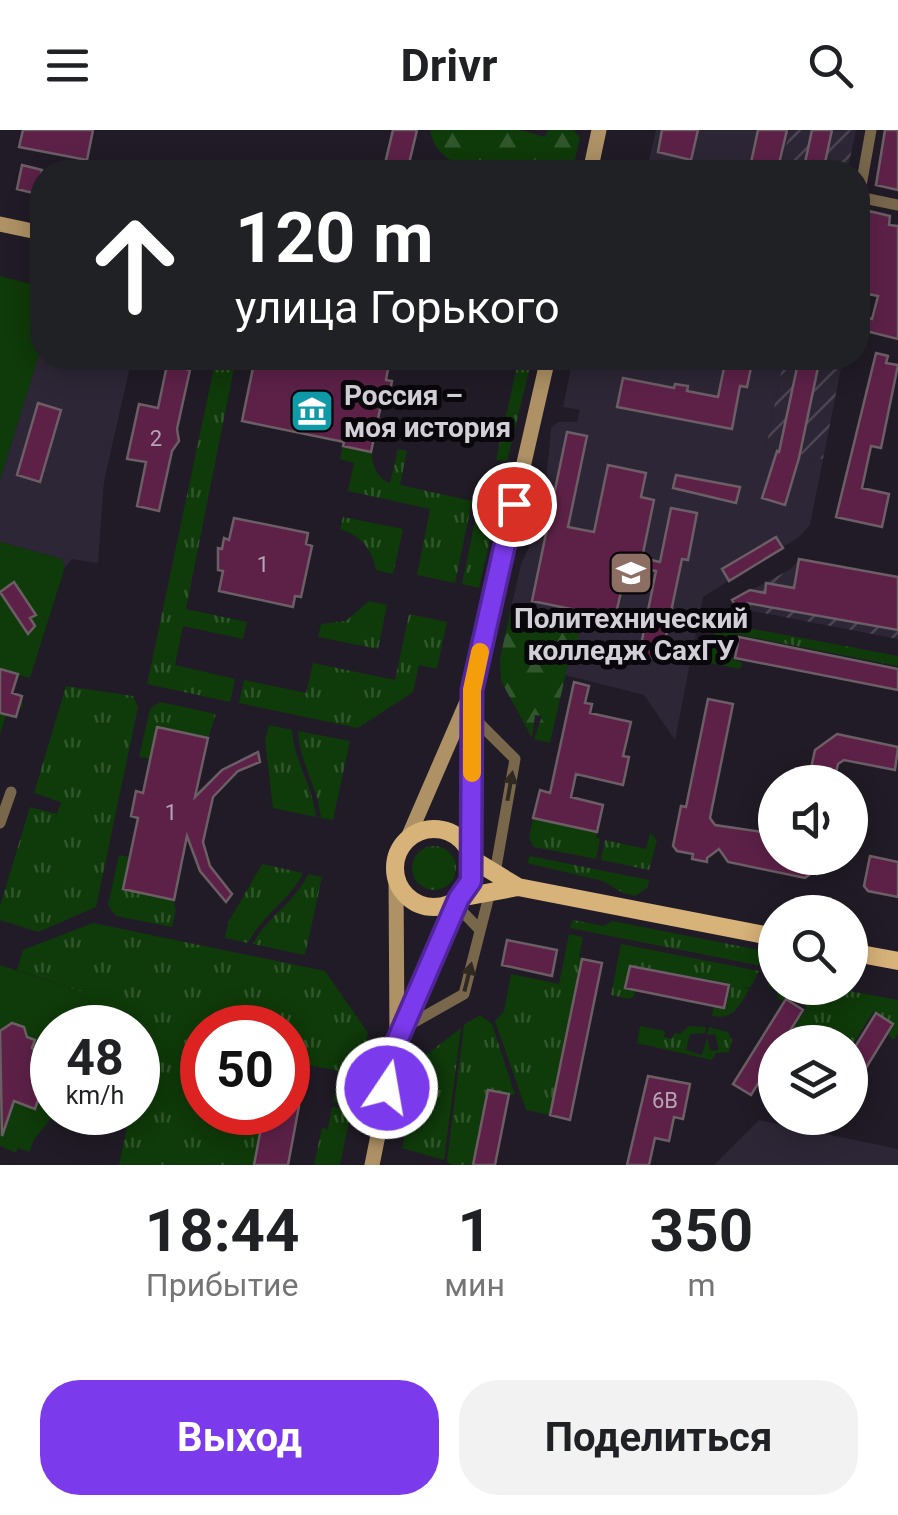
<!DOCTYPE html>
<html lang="ru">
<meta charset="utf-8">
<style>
body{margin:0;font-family:Roboto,sans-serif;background:#f2f2f2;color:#202124;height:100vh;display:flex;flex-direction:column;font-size:38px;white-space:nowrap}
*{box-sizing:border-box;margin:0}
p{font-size:32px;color:#757577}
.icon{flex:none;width:55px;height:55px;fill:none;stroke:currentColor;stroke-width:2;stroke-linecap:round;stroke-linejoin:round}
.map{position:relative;height:1035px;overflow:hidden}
.sheet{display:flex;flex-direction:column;background:#fff;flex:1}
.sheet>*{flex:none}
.banner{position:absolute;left:30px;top:30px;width:840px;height:210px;border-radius:40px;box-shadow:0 5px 25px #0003;background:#202124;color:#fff;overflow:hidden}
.tools{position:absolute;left:758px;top:635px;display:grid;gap:20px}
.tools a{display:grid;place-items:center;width:110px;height:110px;border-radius:50%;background:#fff;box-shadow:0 5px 25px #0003;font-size:50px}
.speed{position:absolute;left:30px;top:875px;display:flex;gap:20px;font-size:50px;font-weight:700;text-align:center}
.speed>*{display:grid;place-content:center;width:130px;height:130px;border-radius:50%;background:#fff;box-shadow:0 5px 25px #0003;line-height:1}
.speed small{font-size:25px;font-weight:400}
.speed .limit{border:15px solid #d22;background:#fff;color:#111}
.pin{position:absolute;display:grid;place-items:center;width:85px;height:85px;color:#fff;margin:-42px;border:5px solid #fff;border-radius:50%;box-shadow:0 2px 10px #0007}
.me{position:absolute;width:110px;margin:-55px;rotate:12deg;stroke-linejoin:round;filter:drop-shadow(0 0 8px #0008)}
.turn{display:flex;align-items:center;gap:35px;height:210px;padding:0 40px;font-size:45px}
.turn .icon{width:130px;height:130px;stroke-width:2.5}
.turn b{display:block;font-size:70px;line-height:85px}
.eta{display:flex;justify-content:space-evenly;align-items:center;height:170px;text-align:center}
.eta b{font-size:60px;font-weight:700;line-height:70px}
.primary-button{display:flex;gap:20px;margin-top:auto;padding:20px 40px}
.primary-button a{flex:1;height:115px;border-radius:40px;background:#7c3aed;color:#fff;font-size:40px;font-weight:700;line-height:115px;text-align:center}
.primary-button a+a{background:#f2f2f2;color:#202124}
header{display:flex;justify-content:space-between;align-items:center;height:130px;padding:0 40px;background:#fff;font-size:45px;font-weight:700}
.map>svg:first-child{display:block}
</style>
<header><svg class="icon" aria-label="menu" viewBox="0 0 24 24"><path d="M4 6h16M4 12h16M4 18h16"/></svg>Drivr<svg class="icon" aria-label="search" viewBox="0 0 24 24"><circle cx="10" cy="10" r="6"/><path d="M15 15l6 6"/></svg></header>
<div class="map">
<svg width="898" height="1035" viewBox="0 0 898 1035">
<defs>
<pattern id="industrial-furrows" width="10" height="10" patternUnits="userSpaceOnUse" patternTransform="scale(2.5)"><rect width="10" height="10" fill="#2d2636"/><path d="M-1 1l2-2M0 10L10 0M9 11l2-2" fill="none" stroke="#4b4452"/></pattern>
<pattern id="grass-tufts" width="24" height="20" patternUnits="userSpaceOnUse" patternTransform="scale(2.5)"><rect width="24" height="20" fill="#0f3a09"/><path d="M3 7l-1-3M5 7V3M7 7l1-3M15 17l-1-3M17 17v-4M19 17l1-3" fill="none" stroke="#31552c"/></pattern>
<pattern id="forest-firs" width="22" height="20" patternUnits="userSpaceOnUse" patternTransform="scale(2.5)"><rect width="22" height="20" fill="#0f3a09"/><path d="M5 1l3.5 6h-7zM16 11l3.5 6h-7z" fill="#31552c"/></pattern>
</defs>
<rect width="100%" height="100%" fill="#201b26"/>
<path fill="#2d2636" d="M656 0H790L780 42H646Z
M42 215V228H132L104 351 98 433 72 429 65 437 62 429 0 412V350Z
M573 228H784L766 316 823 329 810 395 799 407 703 467 675 610 644 565 565 545 580 494 511 478 521 434 536 402 546 353 551 298 558 292H577L580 280 563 277Z
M759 990 898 1019V1035H714Z"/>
<path fill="url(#industrial-furrows)" d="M790 0H856L847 42H780Z
M784 228H843L823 329 766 317Z
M799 429 898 447V509L737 478 732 470 791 439Z"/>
<path fill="url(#grass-tufts)" d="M216 228H236L186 479 247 492 243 509 183 496 175 535 235 549 230 572 147 554Z
M519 228H532L507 331 496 330Z
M343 316 371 322C373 335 376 348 390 353L398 319 407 321 400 355 472 371 455 453 417 445 430 379 348 361 354 333 340 329Z
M493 342 505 343 479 458 462 454 480 367 487 368Z
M343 387 403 399 393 444 376 440C372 419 361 406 340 399Z
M369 471 387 475 378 519 318 507 321 494 346 491Z
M409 484 447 492 437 539 419 535 413 562 358 598 239 573 244 550 306 563 313 533 395 550Z
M716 492 898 526V536L735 504 729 527 742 533 740 539 710 533Z
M66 556 133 566 138 577 96 777 38 802 0 790V776L30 677 57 684 61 672 34 663Z
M160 572 216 584 208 608 157 597 150 629 139 627 150 579Z
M269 595 292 600C294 631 313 656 316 687L273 678 265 610Z
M298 601 350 611 333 690 321 688C318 657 299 632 298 601Z
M533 688 597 702 596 707 600 709 596 729 534 717 529 708Z
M650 703 657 710 649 740 601 730 605 710 646 719Z
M412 738a22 22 0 1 1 44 0a22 22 0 1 1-44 0Z
M119 725 129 727 123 759 173 770 176 780 172 797 116 786 108 775Z
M530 726 649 750 648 757 635 766 623 763 603 751 527 733Z
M262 734 303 743C290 770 262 785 248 813L225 808 228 793Z
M308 744 322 747 305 825 253 814C267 786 296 772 308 744Z
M573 790 604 796 612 791 759 820 763 828 762 836 570 798Z
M93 793 325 841 368 903 354 971 345 975 333 972 339 941 288 931V898H202V982L264 983 254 1035H119L130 983 138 982V941L142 918 138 916V898L71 897 83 862 17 840 23 820Z
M569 804 583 807 579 827 582 829 550 985 526 980 495 891 504 881 511 844 559 854Z
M621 814 759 841 750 858 743 857 749 860C738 877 734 890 712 886L714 875 726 877 731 855 728 853 630 835 624 858 635 861 634 866 630 869 611 865Z
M772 846H775V858H833L898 870V903L894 910 888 905 894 895 873 882 850 919V912H785L807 877 787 864 783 871 777 867V861L768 855Z
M480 885 492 894 515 965 488 960 473 1035H451L447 1031 464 895Z
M640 896 665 901 664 907 672 909 674 903 680 904 689 896 706 897 705 903 690 904 686 920 702 925 707 908 711 921 719 920 715 904 707 905 709 897 728 902 732 910 729 922 716 923 712 930 637 913Z
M461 898 444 1030 402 1018 422 928Z
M332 977 345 979 350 986 340 1035H314L322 998 328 999Z"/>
<path fill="url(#forest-firs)" d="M430 0H520L545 7 548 0H573L580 8 572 42C531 43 439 55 430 0Z
M511 478 581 494 577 512 572 517 550 613 534 609 542 586 535 585 532 608 501 551 500 529Z"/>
<path fill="#0f3a09" d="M0 146 42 157V215L0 350Z
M0 412 62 429 65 437 30 548 18 545 13 563 22 566 23 577H19L16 587 6 585 0 605Z
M0 835 83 862 71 897 52 898 53 983C47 1000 34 1001 30 1022L18 1018 16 1023 0 1016Z"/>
<path fill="#5d2148" stroke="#6c5e65" stroke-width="2.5" d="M23 0H93L87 30 19 17Z
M393 0H417L407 42H383Z
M662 0H698L691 30 658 22Z
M758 0H787L777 42H749Z
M812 0H832L823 42H803Z
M885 0H898V60L876 55Z
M22 35 42 40 37 64 17 59Z
M869 81 890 86 889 95 898 96V209L858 199V186L872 189 878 166 858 162V134Z
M876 223 888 226 886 233 898 235 881 318 871 316 862 358 889 364 882 397 836 387Z
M255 228H390L386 250 392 251 390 261 388 272 382 270 371 322 343 316 344 312 242 291Z
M726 228H753L747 257 740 256 732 299 617 277 623 248 674 258 675 254 688 256 687 261 718 267Z
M799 228H820L799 328 785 375 762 368 777 321 779 322Z
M167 235 190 240 177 299 179 311 172 321 159 381 137 376 146 332 127 329 139 274 158 278Z
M38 273 61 280 40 352 17 345Z
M567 302 587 306 568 397 594 402 608 335 646 343 641 367 654 370 642 428 660 432 671 378 697 383 688 430 682 429 661 530 639 525 656 441 627 436 615 488 532 471Z
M676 345 740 357 736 373 673 358Z
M234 388 308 403 306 414 312 416 301 467 295 466 293 477 219 461 223 441 218 440V418L222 419 224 408 229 410Z
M776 407 783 418 729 451 722 439Z
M799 429 898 447V500L747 473 737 478 732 470 750 460 765 463 766 453 794 458Z
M14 452 36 485 30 488 35 496 28 504 0 462Z
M739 507 898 539V560L735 528Z
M0 539 18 544 12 563 22 566 16 587 0 583Z
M574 552 589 556 585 573 592 574 590 583 631 592 623 626 629 627 623 655 576 644 571 667 603 675 597 702 533 688 540 660 550 663Z
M708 569 733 574 710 688 715 695 775 704V728H834L817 744 815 741 805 748 728 732 719 719 707 728V732L692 729 693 724 677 721 673 716 681 676 686 677Z
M157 597 208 608 195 667 222 640 258 622 260 632 238 641 213 667 203 712 210 736 232 764 226 772 200 741 187 706 174 770 123 759 138 688 131 686 136 661 143 663Z
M837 604 898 617 895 640 844 630 838 634 834 652H808L815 620Z
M870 726 898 732V767L868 761 864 756Z
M507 810 557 820 552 846 502 835Z
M582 829 602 833 570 990 550 985Z
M630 836 729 855 724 878 625 858Z
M786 869 803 880 783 912H775V926L751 965 733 954Z
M876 883 893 894 850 964V925Z
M12 893 24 897 27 907 35 910 32 918 40 925 42 937 49 939 35 979 14 971 2 1006 0 901Z
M648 946 690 954 683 989 674 987 669 1011 655 1008 649 1035H627Z
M488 960 509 964 495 1035H473Z
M288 974 299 976 288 1035H254L264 982H288Z"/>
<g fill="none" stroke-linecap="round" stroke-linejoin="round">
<path stroke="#79674c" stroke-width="11" d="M871 0 859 67 898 75
M472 586 515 629 495 743
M0 693 11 662
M456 775 480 800
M402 899 464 864 490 762"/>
<path stroke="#ae9165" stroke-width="15" d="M590 42 599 0
M0 94 42 103
M472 569V729
M407 710 472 560 548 228
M400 903 459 768
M372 1035 397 911 396 745"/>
<path stroke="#d7b279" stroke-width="18" d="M395 738a39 39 0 1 1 78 0a39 39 0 1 1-78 0Z
M472 729 518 757 775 807
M459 768 518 757
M850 822 898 831"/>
</g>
<defs><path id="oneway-solid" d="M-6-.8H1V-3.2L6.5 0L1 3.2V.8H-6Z" transform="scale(2.5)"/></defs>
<g fill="#302922">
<use href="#oneway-solid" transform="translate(510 656) rotate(-80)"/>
<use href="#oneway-solid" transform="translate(468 847) rotate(-76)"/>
</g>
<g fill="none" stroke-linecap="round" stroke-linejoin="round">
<defs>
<path id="route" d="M387 958 397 911 459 768 471 751 472 560 514 374"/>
</defs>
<use href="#route" stroke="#51269a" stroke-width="25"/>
<use href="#route" stroke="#7c3aed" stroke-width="18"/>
<path stroke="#f59e0b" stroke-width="18" d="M472 643V560L480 522"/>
</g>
<defs>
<symbol id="museum-square" viewBox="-11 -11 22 22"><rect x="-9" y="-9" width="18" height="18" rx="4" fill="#0f9aa8" stroke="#09070b"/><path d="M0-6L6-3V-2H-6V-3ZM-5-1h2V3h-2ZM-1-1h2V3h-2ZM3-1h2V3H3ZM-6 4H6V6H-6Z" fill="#fff"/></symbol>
<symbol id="university-square" viewBox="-11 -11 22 22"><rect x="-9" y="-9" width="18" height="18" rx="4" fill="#8d6e63" stroke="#09070b"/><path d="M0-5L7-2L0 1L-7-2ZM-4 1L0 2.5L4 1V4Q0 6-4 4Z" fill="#fff"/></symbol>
</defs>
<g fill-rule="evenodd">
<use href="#museum-square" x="287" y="256" width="50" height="50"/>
<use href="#university-square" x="606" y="418" width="50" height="50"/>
</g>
<g text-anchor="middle" stroke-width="10" stroke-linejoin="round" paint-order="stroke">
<g font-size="22" fill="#b6a4b3">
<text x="156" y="316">2</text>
<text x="263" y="442">1</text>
<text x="171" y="690">1</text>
<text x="665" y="978">6В</text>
</g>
<g font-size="28" font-weight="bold" fill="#d3cfd7" stroke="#09070b" text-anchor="start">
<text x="344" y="275">Россия –<tspan x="344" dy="32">моя история</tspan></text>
<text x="631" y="498" text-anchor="middle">Политехнический<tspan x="631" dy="32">колледж СахГУ</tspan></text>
</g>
</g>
</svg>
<div class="tools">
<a><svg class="icon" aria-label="sound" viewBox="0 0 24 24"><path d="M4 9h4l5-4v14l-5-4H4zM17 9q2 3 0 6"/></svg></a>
<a><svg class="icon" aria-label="search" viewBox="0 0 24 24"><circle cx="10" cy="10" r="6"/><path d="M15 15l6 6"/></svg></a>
<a><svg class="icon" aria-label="layers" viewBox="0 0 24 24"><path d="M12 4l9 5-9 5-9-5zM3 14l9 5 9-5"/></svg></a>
</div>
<div class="speed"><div>48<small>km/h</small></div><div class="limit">50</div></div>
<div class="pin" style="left:514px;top:374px;background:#d93025"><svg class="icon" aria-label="arrive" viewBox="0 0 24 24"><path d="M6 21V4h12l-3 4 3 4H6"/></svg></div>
<svg class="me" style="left:387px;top:958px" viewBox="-20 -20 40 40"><circle r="17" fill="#7c3aed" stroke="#fff" stroke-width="3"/><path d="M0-11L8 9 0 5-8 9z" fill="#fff"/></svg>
<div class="banner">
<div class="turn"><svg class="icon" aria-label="ahead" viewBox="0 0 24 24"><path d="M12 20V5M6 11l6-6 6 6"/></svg><div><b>120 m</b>улица Горького</div></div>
</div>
</div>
<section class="sheet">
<div class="eta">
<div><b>18:44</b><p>Прибытие</p></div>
<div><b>1</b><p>мин</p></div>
<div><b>350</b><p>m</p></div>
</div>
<div class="primary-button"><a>Выход</a><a>Поделиться</a></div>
</section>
